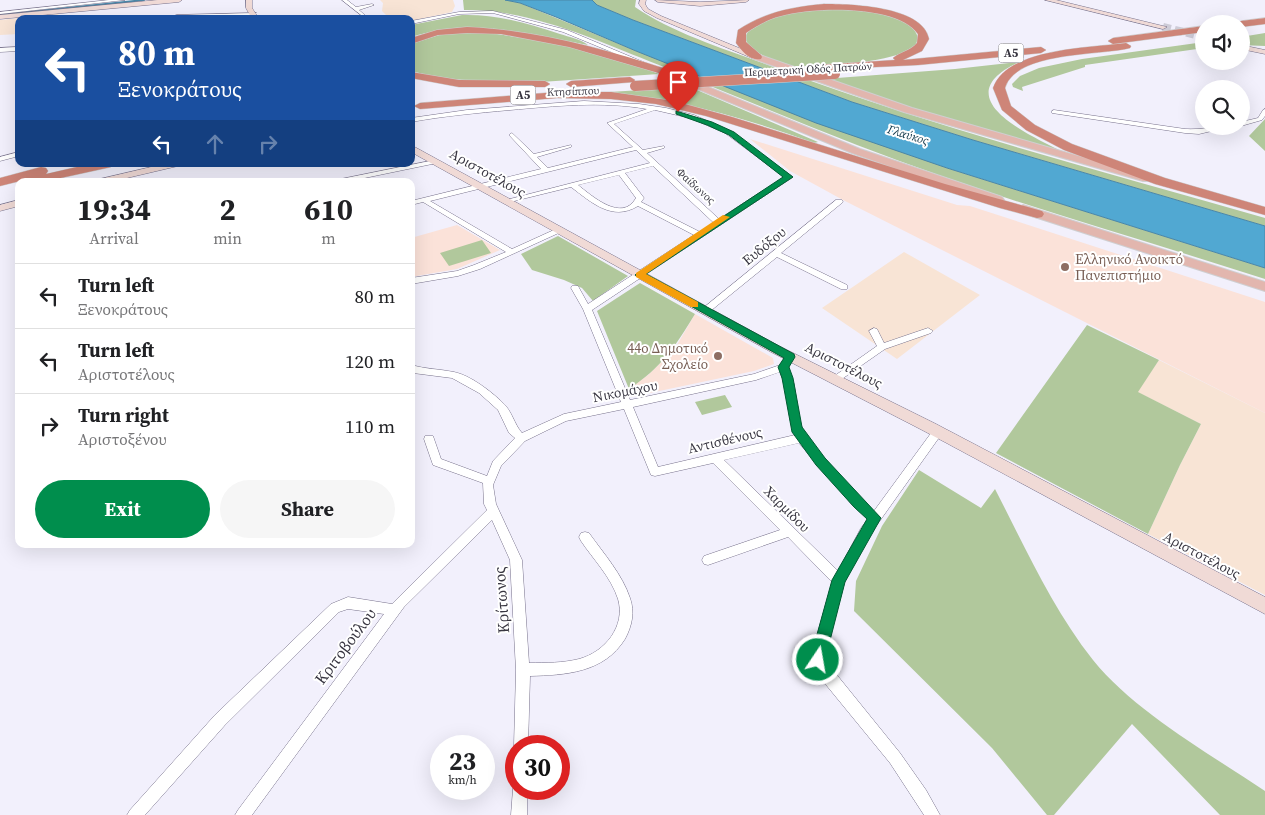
<!DOCTYPE html>
<meta charset="utf-8">
<style>
body{margin:0;font-family:"Source Serif 4",serif;background:#f6f6f6;color:#202124;height:100vh;display:flex;flex-direction:column;font-size:19px;white-space:nowrap}
*{box-sizing:border-box;margin:0}
p{font-size:16px;color:#757577}
.icon{flex:none;width:28px;height:28px;fill:none;stroke:currentColor;stroke-width:2;stroke-linecap:round;stroke-linejoin:round}
.map{position:relative;flex:1;overflow:hidden}
.sheet{position:absolute;left:15px;top:178px;width:400px;height:370px;display:flex;flex-direction:column;background:#fff;border-radius:10px;box-shadow:0 5px 20px #0002}
.sheet>*{flex:none}
.top-card{position:absolute;left:15px;top:15px;width:400px;height:152px;border-radius:10px;box-shadow:0 5px 20px #0002;background:#1a4fa0;color:#fff;overflow:hidden}
.buttons{position:absolute;left:1195px;top:15px;display:grid;gap:10px}
.buttons a{display:grid;place-items:center;width:55px;height:55px;border-radius:50%;background:#fff;box-shadow:0 5px 20px #0002;font-size:25px}
.speed{position:absolute;left:430px;top:735px;display:flex;gap:10px;font-size:25px;font-weight:700;text-align:center}
.speed>*{display:grid;place-content:center;width:65px;height:65px;border-radius:50%;background:#fff;box-shadow:0 5px 20px #0002;line-height:1}
.speed small{font-size:12px;font-weight:400}
.speed .limit{border:8px solid #d22;background:#fff;color:#111}
.pin{position:absolute;display:grid;place-items:center;width:42px;height:42px;color:#fff;margin:-51px -21px;border-radius:50% 50% 50% 0;rotate:-45deg;box-shadow:0 0 5px #0007}
.pin .icon{rotate:45deg}
.me{position:absolute;width:55px;margin:-28px;rotate:12deg;stroke-linejoin:round;filter:drop-shadow(0 0 4px #0008)}
.turn{display:flex;align-items:center;gap:18px;height:105px;padding:0 20px;font-size:22px}
.turn .icon{width:65px;height:65px;stroke-width:2.5}
.turn b{display:block;font-size:35px;line-height:42px}
.lanes{display:flex;align-items:center;height:48px;padding:0 20px;background:#0003;justify-content:center;gap:25px;direction:ltr}
.lanes .off{opacity:.35}
.eta{display:flex;justify-content:space-evenly;align-items:center;height:85px;text-align:center}
.eta b{font-size:30px;font-weight:700;line-height:35px}
.cta{display:flex;gap:10px;margin-top:auto;padding:10px 20px}
.cta a{flex:1;height:58px;border-radius:30px;background:#008e4d;color:#fff;font-size:20px;font-weight:700;line-height:58px;text-align:center}
.cta a+a{background:#f6f6f6;color:#202124}
ul{padding:0;list-style:none}
li{display:flex;align-items:center;gap:15px;height:65px;padding:0 20px;border-top:1px solid #e0e0e0}
li div{flex:1}
li b{display:block;font-size:19px}
li em{font-style:normal}
.map>svg:first-child{display:block}
</style>
<div class="map">
<svg width="1265" height="815" viewBox="0 0 1265 815">
<rect width="100%" height="100%" fill="#f2f0fc"/>
<path fill="#f8e4d5" d="M380 0H453L455 6 452 12 411 21V19H390L382 11 383 3Z
M58 14 62 19H19V34L0 35V20Z
M904 252 980 295 897 359 822 308Z
M1159 360 1265 413V595L1148 534 1180 465 1201 424 1137 392Z"/>
<path fill="#fbe2d9" d="M750 139 957 205 970 206 1265 302V413L843 200 790 171Z
M457 225 500 250 457 269 411 277V238Z
M695 314 773 358 774 364 754 371 631 397 629 389 648 375 674 350Z"/>
<path fill="#b1c89c" d="M463 0H505L520 3 636 51 947 168 1265 268V279C1129 235 990 197 857 145 791 119 725 92 659 65 598 41 531 9 464 10Z
M592 0H636L635 7C675 35 735 52 781 70 939 129 1103 171 1265 218V226L973 140 852 102 633 20 597 5Z
M821 6C841 8 862 9 882 13 894 15 932 32 912 48 892 63 818 67 792 66 779 65 748 51 745 38 751 17 802 10 821 6Z
M462 15C496 14 527 23 560 34 569 37 581 39 588 45 528 34 472 18 411 37V25Z
M484 32C543 41 604 50 659 74L526 83 444 79 411 71V44L442 34Z
M1265 33V46L1241 45V37Z
M1204 42V48L1085 65V67L1022 87 1023 91 1013 87 1012 84 1020 76 1039 68 1082 59Z
M1019 62C944 97 1027 134 1063 152L907 107 824 79 955 69Z
M690 87 818 142 814 143C743 117 669 96 593 93Z
M1265 119V151L1249 136Z
M558 236 628 276 593 301 582 288 564 280 532 270 521 254Z
M482 240 491 253 449 266 440 253Z
M640 283 695 314C675 347 662 367 629 389L597 311Z
M1087 325 1159 360 1138 392 1201 424 1180 465 1148 534 996 453Z
M725 395 732 407 702 415 695 402Z
M919 470 981 508 995 489C1025 547 1052 608 1093 660 1135 712 1210 754 1265 791V815H1220L1132 724 1054 815H1047L992 748 854 611 856 581 882 526Z"/>
<path fill="#51a8d2" stroke="#4a86a6" d="M505 0H592L597 5 633 20 852 102 973 140 1265 226V268L947 168 816 123 636 51 556 17 520 3Z"/>
<g fill="none" stroke-linecap="round" stroke-linejoin="round">
<path stroke="#4a86a6" stroke-width="2" d="M0 15 144 0"/>
<path stroke="#cdcbd7" stroke-width="8" stroke-dasharray="8 4" stroke-linecap="butt" d="M1163 27 1204 37"/>
<defs>
<path id="street" d="M109 0H125L0 14V12Z
M342 0H347L356 7 372 4 374 5 359 10 367 17 365 18Z
M493 11 567 30 648 64 643 65 563 32 493 13 459 14 411 24V21L459 12Z
M256 13 254 15 176 17 174 16 176 15Z
M337 17H351L353 18 335 19Z
M19 47V51L0 52V48Z
M584 101 639 104 666 108 694 115 730 131 793 177 592 310 630 400 754 374 780 365 787 355H793L795 357 788 367 794 384 800 421 805 436 862 501 874 511 934 429H942L943 432 869 536 845 581 824 659 900 753 926 790 940 815H924L890 763 818 675 810 660 832 582 788 537 708 565 704 564 702 560 704 556 780 530 713 463 655 476 651 475 624 409 566 421 525 441 501 466 493 485 496 504 522 560 529 663C546 663 563 663 579 659 605 652 626 626 618 599 611 577 593 559 581 541L579 537 581 533 585 532 589 533C604 554 622 574 630 598 635 612 632 626 625 639 604 673 565 675 530 676L528 746H516V751L514 746 516 670 510 560 492 520 404 607 252 815H235L238 810 384 614 348 609 339 612 225 725 145 815H127L130 810 215 715 331 604 348 597 392 604 487 510 484 504 483 483 433 465 424 439 425 436H433L441 459 487 476 493 461 515 438 509 433 498 410 479 393 452 378 413 373 411 365C425 369 439 369 454 372 470 375 492 392 503 403 512 411 514 424 522 433L564 414 621 402 583 309 571 288 572 286H578L588 304 694 235 638 206C612 222 591 202 571 187L506 203 502 201 650 163 636 150 430 201 512 249 556 229H562L563 231 480 269 458 276 411 284V278L457 271 474 265 506 252 423 202 411 205V201L541 169 510 136V134L512 133 534 154 571 145V147L537 157 548 168 633 147 607 123 647 109C602 101 555 106 510 110 477 113 444 116 411 122V118L467 110ZM655 110 690 118 725 133 784 177 719 219 647 153 664 148V146L643 150 614 124ZM653 166 714 223 700 232 641 202 644 198 625 173ZM619 175 636 198C622 223 592 196 578 185ZM780 372C789 392 786 415 795 435L658 467 633 407 756 380ZM799 443 854 507 868 519 861 528 838 571 724 460Z
M1265 109V116L1262 120 1241 126V122L1258 118 1263 110Z
M1054 110 1185 129C1201 130 1217 126 1233 126L1199 134 1185 133 1052 113V111Z
M19 152V156L0 161V157Z
M435 160 438 162 437 163 350 181H337L341 179Z
M836 200H842L843 202 781 253 847 285V289H841L777 257 708 313H702L701 311 702 309Z
M874 328 877 329 884 343 928 328 933 331 931 333 885 349 839 381H833L831 379 833 377 877 346 869 331Z
M516 783V789H527V815H511L513 789Z"/>
<path id="secondary" d="M158 0H182L179 2 0 19V15Z
M246 0H252V8L259 19H252L246 8Z
M640 0H646L645 4 648 9 661 16 761 57 754 59 657 18 644 11 639 4Z
M655 0 700 2 749 0 746 2 700 6 658 2Z
M1045 0H1056L1167 27 1163 29Z
M1241 45 1265 50V54L1241 49Z
M411 145 779 346 936 424 1265 597V614L926 432 771 352 411 152Z
M164 164H180L178 166 114 181H98L100 179Z
M19 200V206L0 211V205Z"/>
<path id="primary" d="M757 54 912 108 1151 177 1153 179 1151 181H1143L904 112 754 59 753 57Z
M662 68 860 149 1002 197 1004 200 998 204 994 203 852 153 659 73V69Z
M1023 205 1265 282V291L1019 212 1017 209Z"/>
<path id="highway" d="M824 4C850 4 923 6 929 39L922 51 903 60 1041 47 1046 50 1041 53 918 65 814 70 813 68 818 65 895 60 893 58C900 52 910 51 917 43L918 34C897 4 812 7 781 16 768 19 757 26 746 33V42L761 55 762 57 761 59C749 61 742 51 736 43L738 30C765 12 792 7 824 4Z
M1265 18V24L1241 27V24H1236L1241 21Z
M1204 26V32L1113 44 1108 41 1113 38Z
M467 27C536 30 601 48 666 69L667 71 662 74 569 47 501 34 467 33 438 35 411 44V38L437 30Z
M1126 43 1131 46 1130 48C1098 56 1016 51 1005 88L1011 106 1035 125 1072 144 1165 178 1265 207V215L1155 184 1064 150 1026 130 1002 110 993 88C1007 48 1090 48 1126 43Z
M411 72 459 80 545 81 550 84 545 87H459L411 78Z
M630 77 635 80 634 82 571 87 566 84 571 81Z
M557 92H611L674 101 732 117 945 184 1042 211 1044 214 1042 217 1037 218 1000 208 706 116 656 104 611 99 557 98 420 109 414 106 420 103Z
M90 164H112L111 167 47 181H24V180L0 186V178L41 167 46 168 48 171 46 174Z"/>
</defs>
<use href="#street" stroke="#78728c" stroke-width="1"/>
<use href="#secondary" stroke="#78728c" stroke-width="1"/>
<use href="#primary" stroke="#cfcfd1" stroke-width="2"/>
<use href="#highway" stroke="#cfcfd1" stroke-width="1"/>
<use href="#street" fill="#fff" fill-rule="evenodd"/>
<use href="#secondary" fill="#f0dad6" fill-rule="evenodd"/>
<use href="#primary" fill="#e2b6ae" fill-rule="evenodd"/>
<use href="#highway" fill="#ce8578" fill-rule="evenodd"/>
<defs>
<path id="highway-bridge" d="M635 86 835 74"/>
</defs>
<use href="#highway-bridge" stroke="#cfcfd1" stroke-width="11" stroke-linecap="butt"/>
<use href="#highway-bridge" stroke="#ce8578" stroke-width="10"/>
</g>
<path fill="#008e4d" stroke="#005c32" d="M676 111 712 122 734 132 793 177 646 274 794 354 795 357 789 367 793 378 802 427 825 458 881 518 845 582 825 660 823 665 818 667 812 665 810 660 832 580 867 519 854 507 816 465 792 432 782 378 778 367 784 358 635 275 783 177 729 135 707 125 676 114Z"/>
<path fill="#f59e0b" d="M723 215 730 217 646 274 698 302V307H691L636 277V273Z"/>
<g fill="#8d6e63" stroke="#fff" stroke-width="2">
<circle cx="1065" cy="267" r="5"/>
<circle cx="718" cy="356" r="5"/>
</g>
<g text-anchor="middle" stroke-width="4" stroke-linejoin="round" paint-order="stroke">
<g font-size="11" fill="#383641" stroke="#fff">
<text transform="translate(808 69) rotate(-3)" y="4">Περιμετρική Οδός Πατρών</text>
<text transform="translate(573 91) rotate(-2)" y="4">Κτησίππου</text>
<text transform="translate(696 186) rotate(42)" y="4">Φαίδωνος</text>
</g>
<g fill="#fff" stroke="#74727a" stroke-width="1">
<rect x="998.5" y="43.5" width="25" height="19" rx="4"/>
<rect x="510.5" y="85.5" width="25" height="19" rx="4"/>
</g>
<g font-size="12" font-weight="bold" fill="#383641">
<text x="1011" y="57">Α5</text>
<text x="523" y="99">Α5</text>
</g>
<g font-size="12" font-style="italic" fill="#0d3446" stroke="#fff">
<text transform="translate(908 135) rotate(17)" y="4">Γλαύκος</text>
</g>
<g font-size="14" fill="#383641" stroke="#fff">
<text transform="translate(488 173) rotate(29)" y="5">Αριστοτέλους</text>
<text transform="translate(764 246) rotate(-39)" y="5">Ευδόξου</text>
<text transform="translate(844 365) rotate(27)" y="5">Αριστοτέλους</text>
<text transform="translate(625 391) rotate(-11)" y="5">Νικομάχου</text>
<text transform="translate(725 440) rotate(-13)" y="5">Αντισθένους</text>
<text transform="translate(787 509) rotate(45)" y="5">Χαρμίδου</text>
<text transform="translate(1202 555) rotate(28)" y="5">Αριστοτέλους</text>
</g>
<g font-size="14" fill="#785e54" stroke="#fff" text-anchor="start">
<text x="1075" y="264">Ελληνικό Ανοικτό<tspan x="1075" dy="16">Πανεπιστήμιο</tspan></text>
<text x="708" y="353" text-anchor="end">44ο Δημοτικό<tspan x="708" dy="16">Σχολείο</tspan></text>
</g>
<g font-size="16" fill="#383641" stroke="#fff">
<text transform="translate(501 600) rotate(-94)" y="6">Κρίτωνος</text>
<text transform="translate(345 646) rotate(-53)" y="6">Κριτοβούλου</text>
</g>
</g>
</svg>
<div class="buttons">
<a><svg class="icon" aria-label="sound" viewBox="0 0 24 24"><path d="M4 9h4l5-4v14l-5-4H4zM17 9q2 3 0 6"/></svg></a>
<a><svg class="icon" aria-label="search" viewBox="0 0 24 24"><circle cx="10" cy="10" r="6"/><path d="M15 15l6 6"/></svg></a>
</div>
<div class="speed"><div>23<small>km/h</small></div><div class="limit">30</div></div>
<div class="pin" style="left:678px;top:112px;background:#d93025"><svg class="icon" aria-label="arrive" viewBox="0 0 24 24"><path d="M6 21V4h12l-3 4 3 4H6"/></svg></div>
<svg class="me" style="left:818px;top:660px" viewBox="-20 -20 40 40"><circle r="17" fill="#008e4d" stroke="#fff" stroke-width="3"/><path d="M0-11L8 9 0 5-8 9z" fill="#fff"/></svg>
<div class="top-card">
<div class="turn"><svg class="icon" aria-label="left" viewBox="0 0 24 24"><path d="M17 20v-9H6M10 6l-5 5 5 5"/></svg><div><b>80 m</b>Ξενοκράτους</div></div>
<div class="lanes"><svg class="icon" aria-label="left" viewBox="0 0 24 24"><path d="M17 20v-9H6M10 6l-5 5 5 5"/></svg><svg class="icon off" aria-label="ahead" viewBox="0 0 24 24"><path d="M12 20V5M6 11l6-6 6 6"/></svg><svg class="icon off" aria-label="right" viewBox="0 0 24 24"><path d="M7 20v-9h11M14 6l5 5-5 5"/></svg></div>
</div>
<section class="sheet">
<div class="eta">
<div><b>19:34</b><p>Arrival</p></div>
<div><b>2</b><p>min</p></div>
<div><b>610</b><p>m</p></div>
</div>
<ul>
<li><svg class="icon" aria-label="left" viewBox="0 0 24 24"><path d="M17 20v-9H6M10 6l-5 5 5 5"/></svg><div><b>Turn left</b><p>Ξενοκράτους</p></div><em>80 m</em></li>
<li><svg class="icon" aria-label="left" viewBox="0 0 24 24"><path d="M17 20v-9H6M10 6l-5 5 5 5"/></svg><div><b>Turn left</b><p>Αριστοτέλους</p></div><em>120 m</em></li>
<li><svg class="icon" aria-label="right" viewBox="0 0 24 24"><path d="M7 20v-9h11M14 6l5 5-5 5"/></svg><div><b>Turn right</b><p>Αριστοξένου</p></div><em>110 m</em></li>
</ul>
<div class="cta"><a>Exit</a><a>Share</a></div>
</section>
</div>
